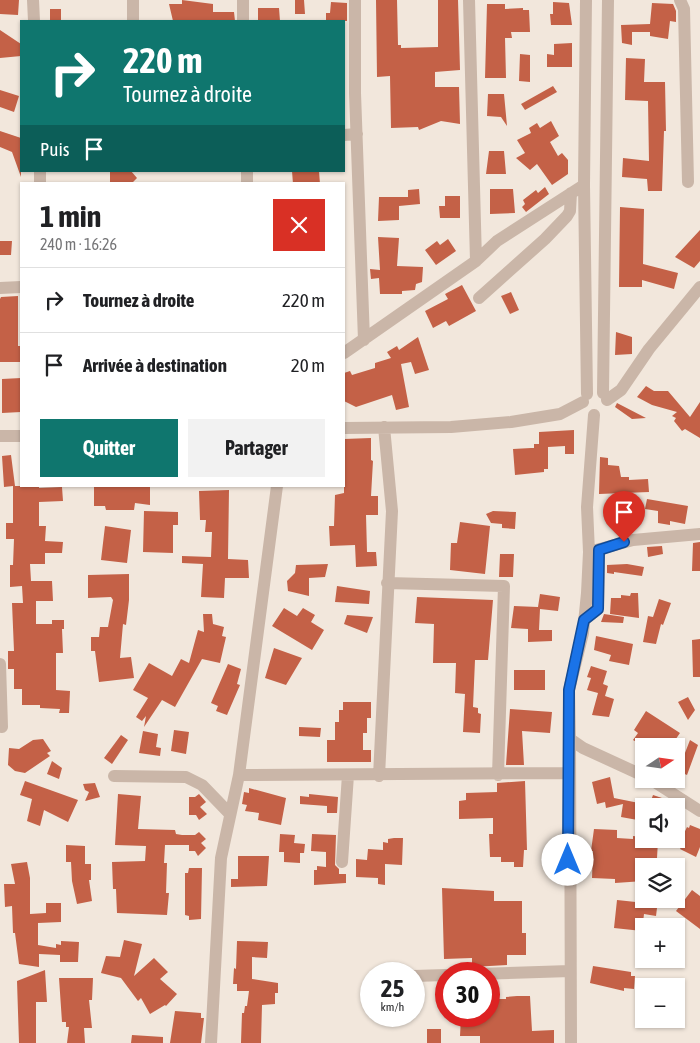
<!DOCTYPE html>
<html lang="fr">
<meta charset="utf-8">
<style>
body{margin:0;font-family:"Asap Condensed",sans-serif;background:#f2f2f2;color:#202124;height:100vh;display:flex;flex-direction:column;font-size:19px;white-space:nowrap}
*{box-sizing:border-box;margin:0}
p{font-size:16px;color:#757577}
.icon{flex:none;width:28px;height:28px;fill:none;stroke:currentColor;stroke-width:2;stroke-linecap:round;stroke-linejoin:round}
.map{position:relative;flex:1;overflow:hidden}
.sheet{position:absolute;left:20px;top:182px;width:325px;height:305px;display:flex;flex-direction:column;background:#fff;border-radius:0px;box-shadow:0 1px 4px #0004}
.sheet>*{flex:none}
.banner{position:absolute;left:20px;top:20px;width:325px;height:152px;border-radius:0px;box-shadow:0 1px 4px #0004;background:#0f766e;color:#fff;overflow:hidden}
.needle{width:32px;rotate:77deg}
.fabs{position:absolute;left:635px;top:738px;display:grid;gap:10px}
.fabs a{display:grid;place-items:center;width:50px;height:50px;border-radius:0px;background:#fff;box-shadow:0 1px 4px #0004;font-size:25px}
.speed{position:absolute;left:360px;top:962px;display:flex;gap:10px;font-size:25px;font-weight:700;text-align:center}
.speed>*{display:grid;place-content:center;width:65px;height:65px;border-radius:50%;background:#fff;box-shadow:0 1px 4px #0004;line-height:1}
.speed small{font-size:12px;font-weight:400}
.speed .limit{border:8px solid #d22;background:#fff;color:#111}
.pin{position:absolute;display:grid;place-items:center;width:42px;height:42px;color:#fff;margin:-51px -21px;border-radius:50% 50% 50% 0;rotate:-45deg;box-shadow:0 0 5px #0007}
.pin .icon{rotate:45deg}
.me{position:absolute;width:55px;margin:-28px;rotate:0deg;stroke-linejoin:round;filter:drop-shadow(0 0 4px #0008)}
.turn{display:flex;align-items:center;gap:18px;height:105px;padding:0 20px;font-size:22px}
.turn .icon{width:65px;height:65px;stroke-width:2.5}
.turn b{display:block;font-size:35px;line-height:42px}
.then{display:flex;align-items:center;height:48px;padding:0 20px;background:#0003;gap:10px;font-size:19px}
.round{display:grid;place-items:center;flex:none;width:52px;height:52px;border-radius:0px;background:#f2f2f2}
.overview{display:flex;align-items:center;justify-content:space-between;height:85px;padding:0 20px}
h1{font-size:30px;font-weight:700;line-height:38px}
.primary-button{display:flex;gap:10px;margin-top:auto;padding:10px 20px}
.primary-button a{flex:1;height:58px;border-radius:0px;background:#0f766e;color:#fff;font-size:20px;font-weight:700;line-height:58px;text-align:center}
.primary-button a+a{background:#f2f2f2;color:#202124}
ul{padding:0;list-style:none}
li{display:flex;align-items:center;gap:15px;height:65px;padding:0 20px;border-top:1px solid #e0e0e0}
li div{flex:1}
li b{display:block;font-size:19px}
li em{font-style:normal}
.map>svg:first-child{display:block}
</style>
<div class="map">
<svg width="700" height="1043" viewBox="0 0 700 1043">
<rect width="100%" height="100%" fill="#f2e7dc"/>
<path fill="#c46147" d="M0 0H19L18 15 0 14Z
M182 0 213 4V12H234L235 21H173L169 4H182Z
M295 0H304L305 14H295Z
M376 0H397L398 45H401V48L438 47V0H458L460 70 435 72V87H459L460 124 441 121 419 130 418 127 391 128 390 76 377 77Z
M331 2 347 3V21H326V13H330Z
M553 2 569 3 572 25H551L550 14H553Z
M652 3 673 4 676 11V22L670 21 668 39 650 36V32H632V45L622 43 621 25 650 24Z
M487 4H505V9L523 8V10H529L530 32H511L512 38H505L506 78H485Z
M258 8H279L280 21H258Z
M50 9H61V21H50Z
M0 30 21 44V56L0 58Z
M572 43V67H547V54L554 55V44Z
M520 54 530 55V82L519 81Z
M626 58 645 59 644 82H665L666 131H664L662 191H648L647 179 622 177 623 158 649 161 648 101 625 100Z
M553 86 557 92 525 110 521 104Z
M0 90 19 96 14 112 0 107Z
M488 94H504L507 126 501 117 487 116Z
M551 121 559 136 550 142 558 156 562 153 568 160V174L552 185 537 164 530 170 516 158 525 153 517 140 531 133 529 128 537 123 540 128Z
M0 131 21 138V177L12 152 0 147Z
M489 151H504L506 174H486Z
M110 171H131L137 178 132 183H110Z
M292 171H319L320 184H293Z
M545 187 549 194 526 212 522 207 525 204 523 200 536 190 538 193Z
M419 189 420 204 399 206V220L378 221 379 197H408V190Z
M490 189H513L515 213 490 214Z
M445 196H460V218H440L439 206H445Z
M620 207 644 209 643 264 678 273 674 289 642 280V287H619Z
M700 230V261L694 268 675 257Z
M378 237 399 238 397 266 423 267 422 282 416 284 415 290 402 291V294H380L379 278 371 279 370 269 380 270Z
M448 239 456 251 436 265 425 250 437 241 440 245Z
M0 241H12L11 255H0Z
M462 285 476 311 449 326 446 321 433 328 425 311 448 299 445 294Z
M511 292 519 310 510 314 501 296Z
M18 296V346H21V362H0V299L1 297Z
M616 332 632 337V354L615 355Z
M418 337 429 370 415 374 411 362 401 364 409 407 396 410 392 395 356 407 344 401V373L350 371 352 375 375 368V363L391 358 387 352 397 346 399 350Z
M21 378V412L2 413V379Z
M646 386 654 391H668L690 417 700 402V438L685 429 682 431 674 421 676 418 672 416 677 412 652 405 637 397Z
M617 403 646 418 632 419 615 407Z
M574 430V454H565V446L548 447V469H544V472L515 475 513 449 531 448H534V444H539V432Z
M371 438V460L373 461 371 496H378V515H366L367 552H376L377 566 356 567 355 545 330 546 329 526H334L335 495 344 493V439Z
M11 455 15 486H39V488L62 487 63 501 39 502V526H46L45 541 63 542 62 553H45V564H30L31 581H52L53 601H36V624H52V620H64V629H62L63 653H56V690L70 691 69 713H59L60 709 40 708V705H22V689H14V669H8V651H14L12 603H23L22 586 10 587V565H13L14 539H6V523H13V486L4 487 2 456Z
M600 457 608 458V465L619 466 621 477H629V480L648 479 649 492 599 494Z
M94 486H150V505L135 503 134 510H106L105 506H94Z
M229 490 228 559 248 560 249 578H225L224 598 201 597 203 564 182 563V556L211 557 212 532H205L206 520H200L199 491Z
M647 499 688 506 685 524 670 521V525L658 523V511L645 509Z
M144 511 178 512V525H173V553L143 552Z
M493 511 516 512 515 529 502 528V524L491 523 486 514Z
M460 522 490 526 485 574 450 570 451 543H457Z
M105 526 131 530 127 563 101 560Z
M700 542V571H692L693 543Z
M662 546 663 554 648 557 647 547Z
M500 554H514L513 577H499Z
M328 564 325 577 309 578V596L288 591 287 581 295 573 296 565Z
M627 564 644 567 642 576 614 572V574L607 573V565Z
M129 574V600L126 625 123 624 120 658 131 657 134 678 99 682 95 651H91V637H99L100 627H108L113 600 111 597 88 598V575Z
M337 586 370 591 369 604 335 602Z
M631 593H638L639 618 610 614 611 598H621V595L630 596Z
M540 594 560 597 558 611 540 609 539 630H552V641L528 642V629L511 628 514 606 538 607Z
M417 597 493 600 488 660H475L473 707 478 708V713L481 714 480 733 463 732 465 694 455 693 456 663H433L434 624 415 623Z
M659 599 671 603 663 625 661 624 656 644 643 642 648 616 653 617Z
M284 608 297 616 303 608 315 615 311 622 324 630 312 650 272 626Z
M203 614H212L213 624 224 627 222 636 226 637 220 663 202 659 175 707 162 700 144 727 146 716 142 721 136 717 148 698 133 690 149 663 172 676 181 659 189 663 198 630 204 632Z
M604 614 624 617 623 623 601 622Z
M347 615 373 617 367 633 344 624Z
M596 636 633 644 629 665 609 661 611 655 594 650Z
M700 639V677H693L692 640Z
M274 648 302 658 286 685 265 678Z
M228 664 241 669 237 684 240 685 227 715 216 711 218 706 211 703Z
M591 666 607 671 603 684 608 686 605 696 614 699 609 717 592 715 598 693 587 690 591 678 587 677Z
M514 670H545V690H514Z
M688 697 695 710 688 720 678 702Z
M343 702H371V718H367V733H363V750H371V762H327V740H335V722H339V710H343Z
M510 709 552 712 550 733 522 731 524 765H506Z
M646 711 680 733 671 746H643L633 740 638 733 634 730Z
M299 727 321 728 320 737 299 736Z
M174 730 189 732 186 754 171 751Z
M143 731 158 734 156 747 161 748 160 756 139 753Z
M121 735 128 740 112 764 104 758Z
M43 739 51 751 47 753 50 756 25 773 15 771 8 765 9 748 19 749 33 740Z
M690 740 698 745 687 775 678 771Z
M52 761 62 768 59 779 47 774Z
M610 777 614 798 644 804 643 821 621 817 623 804 606 808 605 802 597 804 592 782Z
M25 781 78 800 68 822 44 810 40 826 27 821 32 799 20 795Z
M525 781 527 850H524L523 867H514V862H501V857H490L489 834H493V818L459 819V801L466 800V793L497 792V783Z
M95 783 100 797 85 801 89 792 85 790 83 784Z
M249 788 286 798 281 825 258 820 259 813 245 811 247 805 242 804 244 792 249 793Z
M118 794 141 796 138 829 175 830 176 834 182 835H195L199 832 206 839 201 843 206 848 198 856 195 851H189V845H165L164 863H167L166 893H169L167 915 117 913 116 889H113L112 862 145 861 146 846 115 845Z
M199 794 206 802 200 807 207 814 199 820 196 815H189V797H195Z
M309 794 338 797 337 813H327V806L300 804V796L309 797Z
M653 795 668 800 678 806H649Z
M690 825 700 829V847L696 857 680 849 681 847 678 846 687 827 689 828Z
M594 829 617 830V838L633 839V836L644 837 645 841H658L657 858H653V866H644V881L615 883V879L592 878 593 851H591Z
M280 834 295 835 294 843 305 844 304 853H300V863L284 862V852H279Z
M312 834 336 835 335 865 339 869V874H346V883L314 885V870H317V866L326 867V852L311 851Z
M394 838H403L402 865 385 864V885L378 884V878L356 877V859L367 860 368 849 383 850V842L388 843V839Z
M66 845 85 846V864H91V880H89L92 901 77 904 72 881 71 862H66Z
M238 856H269L267 886 231 887V879H238Z
M27 862 30 878V914L46 913V903H61V922L38 923V945L56 948V944L61 945V941L79 942 78 962H60V955L39 954V967L19 964 15 933H13L12 906 5 907 4 884H15L11 864Z
M189 868H202L201 919 189 920V916L185 915V873H188Z
M442 888 494 891V901H522V933H526V955H507V965L472 967V958L444 959Z
M692 890 700 896V929L676 911Z
M617 900 645 903V907L657 908 656 916 644 914 642 931 614 928Z
M124 940 142 944 134 976 154 958 168 972 160 979 177 994 166 1006 165 1005 150 1014 141 998 138 1001 121 978 101 973 106 956 120 957Z
M237 941 268 942 267 958 252 957V979L278 983V993H275V1004L262 1005 261 1043H241L242 1013H244L245 1006H247L249 991H237V984H233L234 968 236 969Z
M593 966 631 972V976H635L634 989 624 988V991L590 983Z
M45 970 47 1002H36V1043H19L17 981Z
M59 978H93L92 1000H89L92 1028H84L85 1043H67L69 1027H66V1022H62Z
M517 996H530L532 1031 554 1030V1043H480V1036H460L461 1016H489V999H506V997Z
M175 1011 201 1013V1018H204L201 1043H170Z
M427 1029H441V1043H427Z
M132 1035 163 1037V1043H131Z"/>
<g fill="none" stroke-linecap="round" stroke-linejoin="round">
<path stroke="#cab6a8" stroke-width="12" d="M33 0 34 21
M133 0V21
M243 0V21
M355 0V93L364 340
M469 0 476 261
M586 0 584 185 587 394
M680 0 684 9 688 182
M344 135 357 134
M40 171V184
M247 171V184
M0 288 21 287
M479 298 545 239 567 216 570 211 571 193
M344 353 476 261 497 241 584 185
M603 393 608 0
M607 400 621 390 649 349 700 287
M594 415 587 507 589 552 587 593 583 633 569 690 570 739 583 748 644 776
M344 428 451 427 511 422 560 414 583 402
M0 436H21
M589 552 633 540 700 534
M387 583 504 586 498 775
M584 620 598 609 599 549
M0 664 2 727
M570 739 571 1043
M239 775 569 773
M114 776 186 777 202 785 230 814
M379 776 392 511 384 427
M650 779 700 811
M342 862 348 775
M476 974 570 971
M414 976 446 975
M211 1043 221 858 239 775 277 486"/>
</g>
<g fill="none" stroke-linecap="round" stroke-linejoin="round">
<defs>
<path id="route" d="M568 860 569 690 584 620 598 609 599 550 624 542"/>
</defs>
<use href="#route" stroke="#114b97" stroke-width="12"/>
<use href="#route" stroke="#1a73e8" stroke-width="9"/>
</g>
</svg>
<div class="fabs">
<a><svg class="needle" viewBox="-14 -14 28 28"><path d="M0-13l5 13h-10z" fill="#e53935"/><path d="M0 13l5-13h-10z" fill="#757577"/></svg></a>
<a><svg class="icon" aria-label="sound" viewBox="0 0 24 24"><path d="M4 9h4l5-4v14l-5-4H4zM17 9q2 3 0 6"/></svg></a>
<a><svg class="icon" aria-label="layers" viewBox="0 0 24 24"><path d="M12 4l9 5-9 5-9-5zM3 14l9 5 9-5"/></svg></a>
<a>+</a>
<a>−</a>
</div>
<div class="speed"><div>25<small>km/h</small></div><div class="limit">30</div></div>
<div class="pin" style="left:624px;top:542px;background:#d93025"><svg class="icon" aria-label="arrive" viewBox="0 0 24 24"><path d="M6 21V4h12l-3 4 3 4H6"/></svg></div>
<svg class="me" style="left:568px;top:860px" viewBox="-20 -20 40 40"><circle r="19" fill="#fff"/><path d="M0-13L10 11 0 6-10 11z" fill="#1a73e8"/></svg>
<div class="banner">
<div class="turn"><svg class="icon" aria-label="right" viewBox="0 0 24 24"><path d="M7 20v-9h11M14 6l5 5-5 5"/></svg><div><b>220 m</b>Tournez à droite</div></div>
<div class="then">Puis<svg class="icon" aria-label="arrive" viewBox="0 0 24 24"><path d="M6 21V4h12l-3 4 3 4H6"/></svg></div>
</div>
<section class="sheet">
<div class="overview"><div><h1>1 min</h1><p>240 m · 16:26</p></div><a class="round" style="background:#d93025;color:#fff"><svg class="icon" aria-label="close" viewBox="0 0 24 24"><path d="M6 6l12 12M18 6L6 18"/></svg></a></div>
<ul>
<li><svg class="icon" aria-label="right" viewBox="0 0 24 24"><path d="M7 20v-9h11M14 6l5 5-5 5"/></svg><div><b>Tournez à droite</b></div><em>220 m</em></li>
<li><svg class="icon" aria-label="arrive" viewBox="0 0 24 24"><path d="M6 21V4h12l-3 4 3 4H6"/></svg><div><b>Arrivée à destination</b></div><em>20 m</em></li>
</ul>
<div class="primary-button"><a>Quitter</a><a>Partager</a></div>
</section>
</div>
